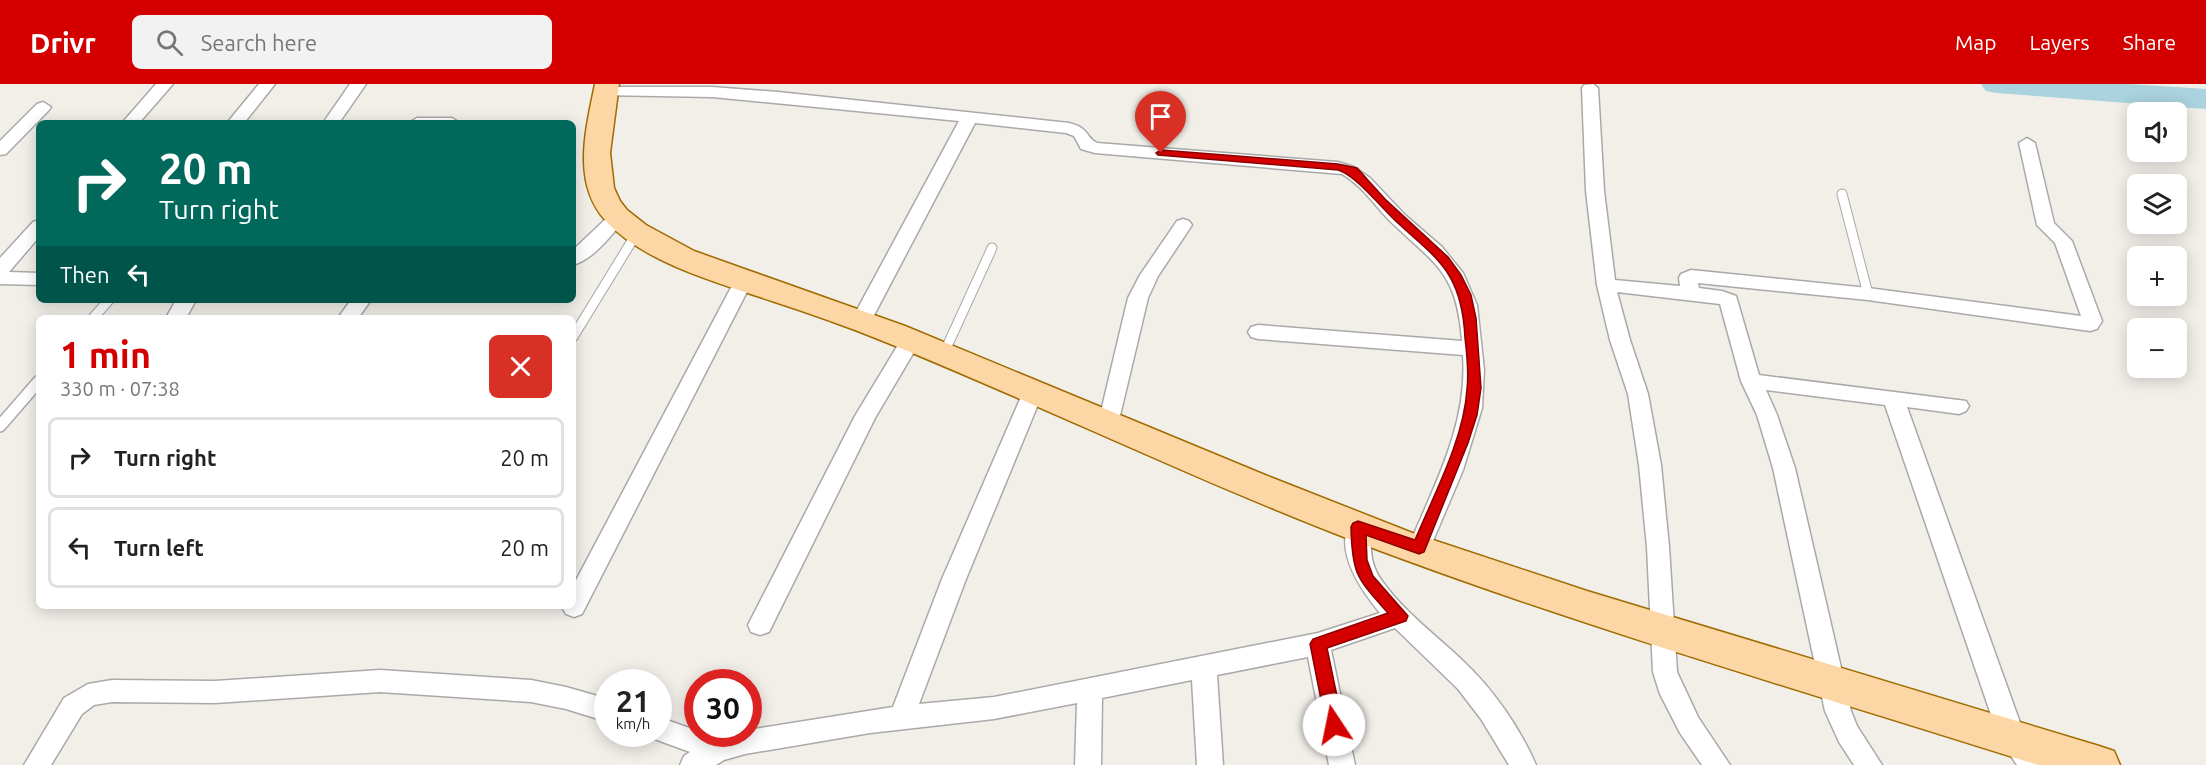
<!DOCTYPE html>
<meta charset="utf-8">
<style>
body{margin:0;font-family:Ubuntu,sans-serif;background:#f2f2f2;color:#222;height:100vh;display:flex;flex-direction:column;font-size:22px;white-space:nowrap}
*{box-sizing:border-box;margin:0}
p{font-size:20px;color:#767676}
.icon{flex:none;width:33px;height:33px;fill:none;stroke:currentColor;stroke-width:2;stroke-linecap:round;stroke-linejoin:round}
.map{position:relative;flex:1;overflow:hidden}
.drawer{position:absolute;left:36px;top:231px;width:540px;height:294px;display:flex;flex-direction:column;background:#fff;border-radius:9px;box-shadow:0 3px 15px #0003}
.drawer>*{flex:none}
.guide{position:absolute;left:36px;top:36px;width:540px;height:183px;border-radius:9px;box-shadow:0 3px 15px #0003;background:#00695c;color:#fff;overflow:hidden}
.fabs{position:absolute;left:2127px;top:18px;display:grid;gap:12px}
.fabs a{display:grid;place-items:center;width:60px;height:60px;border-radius:9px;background:#fff;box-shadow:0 3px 15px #0003;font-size:30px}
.speed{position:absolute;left:594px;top:585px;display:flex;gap:12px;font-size:30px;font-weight:700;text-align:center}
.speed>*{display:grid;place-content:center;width:78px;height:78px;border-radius:50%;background:#fff;box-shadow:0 3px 15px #0003;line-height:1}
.speed small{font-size:15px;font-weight:400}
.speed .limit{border:9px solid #d22;background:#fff;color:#111}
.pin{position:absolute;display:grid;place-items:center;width:51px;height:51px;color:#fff;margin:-62px -26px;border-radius:50% 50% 50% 0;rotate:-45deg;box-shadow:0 0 6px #0007}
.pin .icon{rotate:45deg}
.me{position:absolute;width:66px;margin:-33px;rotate:349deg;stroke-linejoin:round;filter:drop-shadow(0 0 4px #0008)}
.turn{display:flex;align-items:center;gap:21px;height:126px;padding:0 24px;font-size:27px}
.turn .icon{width:78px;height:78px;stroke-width:2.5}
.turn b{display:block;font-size:42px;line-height:51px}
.then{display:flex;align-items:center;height:57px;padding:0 24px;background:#0003;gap:12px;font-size:22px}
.round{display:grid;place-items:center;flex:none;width:63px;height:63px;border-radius:9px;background:#f2f2f2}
.summary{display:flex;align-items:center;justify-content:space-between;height:102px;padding:0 24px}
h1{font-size:36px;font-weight:600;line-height:45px;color:#d40000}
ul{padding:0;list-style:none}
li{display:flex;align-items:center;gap:18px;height:81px;margin:0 12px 9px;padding:0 12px;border:3px solid #e0e0e0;border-radius:9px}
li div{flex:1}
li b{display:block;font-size:22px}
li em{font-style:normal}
header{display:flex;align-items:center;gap:36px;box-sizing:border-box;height:84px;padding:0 30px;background:#d40000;color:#fff}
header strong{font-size:28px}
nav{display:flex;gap:33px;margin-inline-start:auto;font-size:21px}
.search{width:420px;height:54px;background:#f2f2f2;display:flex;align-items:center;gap:15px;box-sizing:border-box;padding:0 21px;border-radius:9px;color:#767676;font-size:22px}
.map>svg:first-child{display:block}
</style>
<header>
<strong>Drivr</strong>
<div class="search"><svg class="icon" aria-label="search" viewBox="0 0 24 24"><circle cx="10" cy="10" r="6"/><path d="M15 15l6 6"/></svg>Search here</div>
<nav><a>Map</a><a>Layers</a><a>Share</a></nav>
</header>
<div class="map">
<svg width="2206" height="681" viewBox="0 0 2206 681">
<rect width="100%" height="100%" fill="#f2efe9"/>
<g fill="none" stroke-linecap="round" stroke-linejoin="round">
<path fill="#aad3df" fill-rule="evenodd" d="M1981 0H2130L2206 5V25L1997 9 1986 7Z"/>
<defs>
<path id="lane-far1" d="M1842 110 1868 210
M93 234 109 216
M573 253 638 147
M944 269 992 164"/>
<path id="lane" d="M0 342 39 297"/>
<path id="street" d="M156 0H173L139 39H122Z
M259 0H275L244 39H227Z
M350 0H366L339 39H323Z
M1593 0 1598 4 1604 107 1615 196 1680 202 1679 194 1681 190 1691 186 1868 204 2081 232 2055 159 2037 141 2019 59 2027 54 2035 59 2054 139 2072 157 2102 237 2097 245 2090 247 1868 216 1698 199 1699 204 1722 207 1736 212 1759 291 1966 317 1969 322 1966 327 1959 330 1907 323 2023 647 2042 672 2046 681H2017L1999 654 1885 321 1766 306 1777 331 1795 384 1851 627 1857 642 1882 681H1854L1839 658 1825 627 1773 384 1757 331 1741 297 1720 220 1617 208 1630 256 1648 310 1661 381 1669 463 1677 588 1698 633 1730 681H1702L1680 649 1660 610 1653 588 1647 463 1639 381 1628 310 1610 256 1597 201 1586 107 1582 4 1584 1Z
M606 3H712L778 8 1069 39C1090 44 1085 53 1097 59L1338 78 1354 83 1370 94 1405 131 1442 163 1463 189 1477 221 1484 286 1482 324 1463 386 1427 471 1419 473 1411 471 1408 464C1434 401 1468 341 1463 271L1258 255 1251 253 1248 248 1251 243 1258 241 1462 257C1457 186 1434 180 1388 135 1373 119 1361 101 1342 90L1095 69 1081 65 1074 52 1066 49 975 39 871 237 868 242 861 244 854 242 851 237 959 37 712 13 600 11 598 8Z
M43 18 51 23 49 26 6 70 0 71V57L37 20Z
M417 34H452L460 39H409Z
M618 127 624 129 627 133 624 137C610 152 594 175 573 181V166L612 129Z
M1183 135 1189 137 1192 141 1158 192 1148 214 1118 340 1115 346 1108 348 1101 346 1098 340 1128 214 1140 191 1177 137Z
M39 136V153L9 188 39 189V201L0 200V174L33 138Z
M744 190 751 192 753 196 582 530 574 533 566 530 562 523 573 522V502L735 196 737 192Z
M176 216H196L186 234H166Z
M351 216H371L358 234H338Z
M911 249 918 251 921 256 875 334 769 548 760 551 751 548 748 541 855 332 904 251Z
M1034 299 1041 301 1044 306 966 495 919 620 994 613 1318 549 1380 529C1361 506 1334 468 1350 437L1358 434 1366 437C1376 456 1364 472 1382 497 1404 528 1436 551 1463 577 1493 605 1520 644 1536 681H1509L1481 635 1458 605 1395 544 1331 566 1355 681H1329L1308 573 1217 591 1223 681H1197L1192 596 1102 614 1101 681H1075L1077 619 994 635 870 649 745 670 724 676 716 681H680L684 672 690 668 649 653 647 650H658V633L698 647V650L717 654 733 650H748V646L893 623 942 495 1024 306 1027 301Z
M380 586 531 596 566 603 608 615V638L566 625 531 618 380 608 215 619 112 618 94 621 82 630 51 681H24L64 614 88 600 112 596 215 597Z"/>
<path id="primary" d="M595 0H619L610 69 614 104 620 117 627 126 646 141 694 167 905 242 1265 391 1415 450 1587 507 2099 662 2114 667 2120 681H2038C1808 608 1574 541 1349 455 1191 394 1039 320 883 257 846 242 809 229 772 217 719 199 644 179 606 137 571 99 586 45 595 0Z"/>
</defs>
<use href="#lane-far1" stroke="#a9a9a9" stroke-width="11"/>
<use href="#lane" stroke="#a9a9a9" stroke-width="14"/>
<use href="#street" stroke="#a9a9a9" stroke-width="3"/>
<use href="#primary" stroke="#a06b00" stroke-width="3"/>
<use href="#lane-far1" stroke="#fff" stroke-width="9"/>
<use href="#lane" stroke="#fff" stroke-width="11"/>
<use href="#street" fill="#fff" fill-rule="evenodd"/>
<use href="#primary" fill="#fcd6a4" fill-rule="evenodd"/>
</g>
<path fill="#d40000" stroke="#8a0000" stroke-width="1.5" d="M1161 66 1338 80 1357 84 1385 115 1448 173 1461 191 1471 211 1476 234 1481 304 1477 331 1468 359 1424 468 1419 470 1366 451 1367 476 1373 492 1408 532 1406 537 1327 564 1343 641 1340 646 1334 648 1328 646 1326 641 1310 560 1313 555 1388 529C1357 494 1352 491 1351 443L1353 439 1358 437 1415 456C1434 410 1464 355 1467 305 1469 289 1467 271 1465 254 1464 233 1461 212 1450 193 1438 172 1416 156 1399 140 1383 126 1356 91 1338 86L1158 71 1156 69Z"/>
</svg>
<div class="fabs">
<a><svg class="icon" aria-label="sound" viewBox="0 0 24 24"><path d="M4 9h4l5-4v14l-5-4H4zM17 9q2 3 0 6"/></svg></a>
<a><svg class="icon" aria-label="layers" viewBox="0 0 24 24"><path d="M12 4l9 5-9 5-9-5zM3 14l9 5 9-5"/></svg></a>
<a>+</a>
<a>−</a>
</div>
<div class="speed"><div>21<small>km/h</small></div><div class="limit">30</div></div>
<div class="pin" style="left:1161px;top:69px;background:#d93025"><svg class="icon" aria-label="arrive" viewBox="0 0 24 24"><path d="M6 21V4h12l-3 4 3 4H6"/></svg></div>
<svg class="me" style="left:1334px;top:641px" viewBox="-20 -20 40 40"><circle r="19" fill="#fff"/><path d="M0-13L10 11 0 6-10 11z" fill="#d40000"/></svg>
<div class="guide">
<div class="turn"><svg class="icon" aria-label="right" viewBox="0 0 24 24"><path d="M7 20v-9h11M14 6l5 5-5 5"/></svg><div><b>20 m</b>Turn right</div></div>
<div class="then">Then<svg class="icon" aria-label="left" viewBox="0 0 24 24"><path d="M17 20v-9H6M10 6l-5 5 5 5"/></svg></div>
</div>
<section class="drawer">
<div class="summary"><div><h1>1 min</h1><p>330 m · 07:38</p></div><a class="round" style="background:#d93025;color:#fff"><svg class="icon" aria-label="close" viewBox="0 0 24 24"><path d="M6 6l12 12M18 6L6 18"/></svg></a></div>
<ul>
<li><svg class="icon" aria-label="right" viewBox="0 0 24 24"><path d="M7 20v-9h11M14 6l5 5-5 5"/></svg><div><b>Turn right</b></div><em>20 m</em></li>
<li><svg class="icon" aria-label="left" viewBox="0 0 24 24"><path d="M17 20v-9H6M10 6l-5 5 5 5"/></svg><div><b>Turn left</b></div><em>20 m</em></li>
</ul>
</section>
</div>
